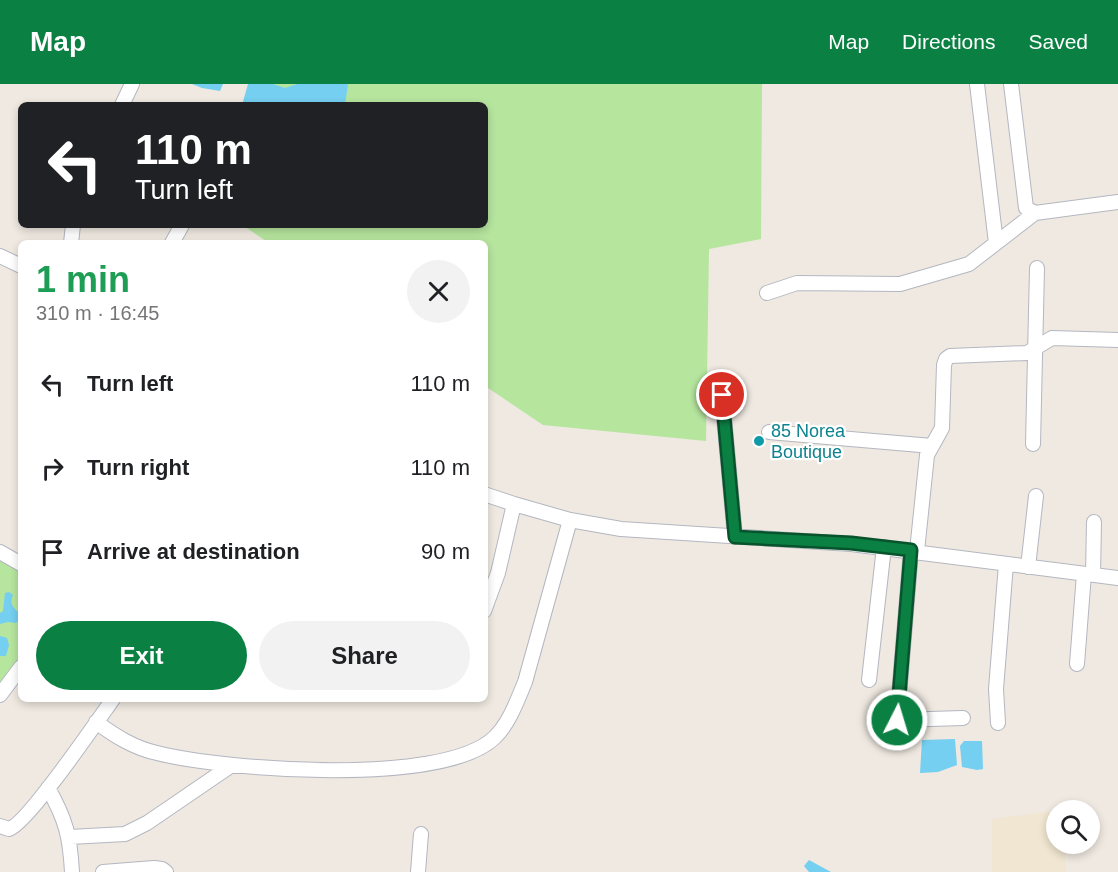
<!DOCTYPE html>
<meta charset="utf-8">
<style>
body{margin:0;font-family:Helvetica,sans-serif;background:#f2f2f2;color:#202124;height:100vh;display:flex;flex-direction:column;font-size:22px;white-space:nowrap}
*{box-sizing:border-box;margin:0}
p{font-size:20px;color:#757577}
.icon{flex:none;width:33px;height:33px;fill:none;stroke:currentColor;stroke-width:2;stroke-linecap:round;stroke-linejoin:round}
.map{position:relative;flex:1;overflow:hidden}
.drawer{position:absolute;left:18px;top:156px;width:470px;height:462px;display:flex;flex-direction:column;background:#fff;border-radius:9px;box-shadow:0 3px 9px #0003}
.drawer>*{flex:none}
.guide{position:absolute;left:18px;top:18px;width:470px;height:126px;border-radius:9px;box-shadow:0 3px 9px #0003;background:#202124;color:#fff;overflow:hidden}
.controls{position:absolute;left:1046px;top:716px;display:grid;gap:12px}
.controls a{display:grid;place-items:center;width:54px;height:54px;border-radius:50%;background:#fff;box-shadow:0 3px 9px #0003;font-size:30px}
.pin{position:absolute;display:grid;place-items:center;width:51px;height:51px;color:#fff;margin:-26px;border:3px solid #fff;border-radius:50%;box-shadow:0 2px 6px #0007}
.me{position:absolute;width:66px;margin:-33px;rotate:5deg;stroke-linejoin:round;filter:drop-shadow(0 0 4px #0008)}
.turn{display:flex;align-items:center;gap:21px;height:126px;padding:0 18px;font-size:27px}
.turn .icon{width:78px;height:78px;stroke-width:2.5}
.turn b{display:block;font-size:42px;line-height:51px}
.round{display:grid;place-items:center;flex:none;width:63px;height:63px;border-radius:32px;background:#f2f2f2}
.head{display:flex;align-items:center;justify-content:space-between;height:102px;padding:0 18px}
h1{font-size:36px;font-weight:700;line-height:45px;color:#1e9e55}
.button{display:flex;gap:12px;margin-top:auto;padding:12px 18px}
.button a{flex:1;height:69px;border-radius:36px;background:#0b8043;color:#fff;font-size:24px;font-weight:700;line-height:69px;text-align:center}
.button a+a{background:#f2f2f2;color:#202124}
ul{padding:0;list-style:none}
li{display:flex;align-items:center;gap:18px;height:84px;padding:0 18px}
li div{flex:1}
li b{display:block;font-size:22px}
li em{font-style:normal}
header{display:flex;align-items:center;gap:36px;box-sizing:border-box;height:84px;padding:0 30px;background:#0b8043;color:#fff}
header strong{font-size:28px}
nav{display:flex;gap:33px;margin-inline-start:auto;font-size:21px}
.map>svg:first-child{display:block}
</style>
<header>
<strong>Map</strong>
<nav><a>Map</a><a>Directions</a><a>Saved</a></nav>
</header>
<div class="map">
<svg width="1118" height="788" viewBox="0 0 1118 788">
<rect width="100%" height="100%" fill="#efe9e1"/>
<path fill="#f0e6d1" d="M1056 727V759H1064L1066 788H992V735Z"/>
<path fill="#b6e59e" d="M254 0H762L761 155 709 165 706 357 543 341 485 302 484 159H269L242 141H484V21H252Z
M0 468 21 480V583L0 611Z"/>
<path fill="#75cff0" d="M192 0H223L220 7 202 4Z
M248 0H273L285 4 297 0H348L345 21H242Z
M9 508 13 511C9 520 13 523 19 529V536L16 539 8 538 0 540V529L3 527 5 509Z
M0 552 7 554 9 561 6 572H0Z
M955 655 957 681 938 688 920 689 922 656Z
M964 657H982L983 685 977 686 962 683 960 662Z
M809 776 831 788H809L804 782Z"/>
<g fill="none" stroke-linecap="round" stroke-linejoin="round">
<defs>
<path id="minor" d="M977 0 996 159
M1011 0 1026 124 1035 129 1118 118
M122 21 132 0
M71 159 73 141
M172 159 182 141
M0 172 21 182
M767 209 797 199 900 200 969 180 1035 129
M722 311 735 453
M769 348 932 362
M1033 360 1037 184
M484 410 514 420 570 436 621 445 851 460 1118 494
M911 467 897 636 963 634
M917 467 927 371 942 344 944 281 946 275 950 272 1027 269 1052 254 1118 256
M0 468 21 480
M1028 483 1036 412
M1093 491 1094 438
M484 527 498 489 514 420
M1077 580 1084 490
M869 596 884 463
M0 611 21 583
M96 638C115 652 134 664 157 669 225 686 441 703 494 654 509 640 517 617 525 598L570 436
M998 639 996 605 1006 480
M48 704C66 736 70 752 72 788
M0 742 9 745C27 740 98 636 113 615
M70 753 125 750 147 739 232 681
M103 788 154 784 162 785 166 788
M418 788 421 750"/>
</defs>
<use href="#minor" stroke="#b4b7c1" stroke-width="16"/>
<use href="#minor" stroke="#fff" stroke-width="14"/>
</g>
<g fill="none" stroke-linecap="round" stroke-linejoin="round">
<defs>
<path id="route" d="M722 311 735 453 851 459 911 466 897 636"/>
</defs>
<use href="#route" stroke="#07532c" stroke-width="15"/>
<use href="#route" stroke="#0b8043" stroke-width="10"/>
</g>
<circle fill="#0f9aa8" stroke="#fff" stroke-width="2" cx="759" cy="357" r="6"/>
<g text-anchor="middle" stroke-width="4.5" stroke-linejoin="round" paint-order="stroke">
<g font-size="18" fill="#0d838f" stroke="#fff" text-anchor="start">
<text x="771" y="353">85 Norea<tspan x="771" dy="21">Boutique</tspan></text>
</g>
</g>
</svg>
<div class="controls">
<a><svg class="icon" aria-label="search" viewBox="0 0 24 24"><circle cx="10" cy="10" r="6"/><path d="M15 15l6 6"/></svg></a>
</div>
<div class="pin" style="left:722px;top:311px;background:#d93025"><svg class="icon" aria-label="arrive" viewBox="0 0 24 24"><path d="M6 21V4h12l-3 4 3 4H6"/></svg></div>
<svg class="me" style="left:897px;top:636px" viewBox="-20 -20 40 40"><circle r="17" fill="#0b8043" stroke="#fff" stroke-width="3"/><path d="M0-11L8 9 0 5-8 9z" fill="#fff"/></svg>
<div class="guide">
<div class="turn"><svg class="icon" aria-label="left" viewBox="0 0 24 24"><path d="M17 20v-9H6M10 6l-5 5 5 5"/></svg><div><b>110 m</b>Turn left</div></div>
</div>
<section class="drawer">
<div class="head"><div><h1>1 min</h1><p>310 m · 16:45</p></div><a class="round"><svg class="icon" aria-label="close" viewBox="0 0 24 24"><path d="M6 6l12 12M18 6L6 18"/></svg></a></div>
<ul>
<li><svg class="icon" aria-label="left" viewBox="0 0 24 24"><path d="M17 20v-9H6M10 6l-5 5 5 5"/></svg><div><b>Turn left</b></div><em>110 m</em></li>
<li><svg class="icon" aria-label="right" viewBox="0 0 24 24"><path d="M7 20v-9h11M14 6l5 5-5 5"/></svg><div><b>Turn right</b></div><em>110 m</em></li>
<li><svg class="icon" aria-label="arrive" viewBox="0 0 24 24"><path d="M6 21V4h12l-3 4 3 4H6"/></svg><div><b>Arrive at destination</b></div><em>90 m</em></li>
</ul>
<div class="button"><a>Exit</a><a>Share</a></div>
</section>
</div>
